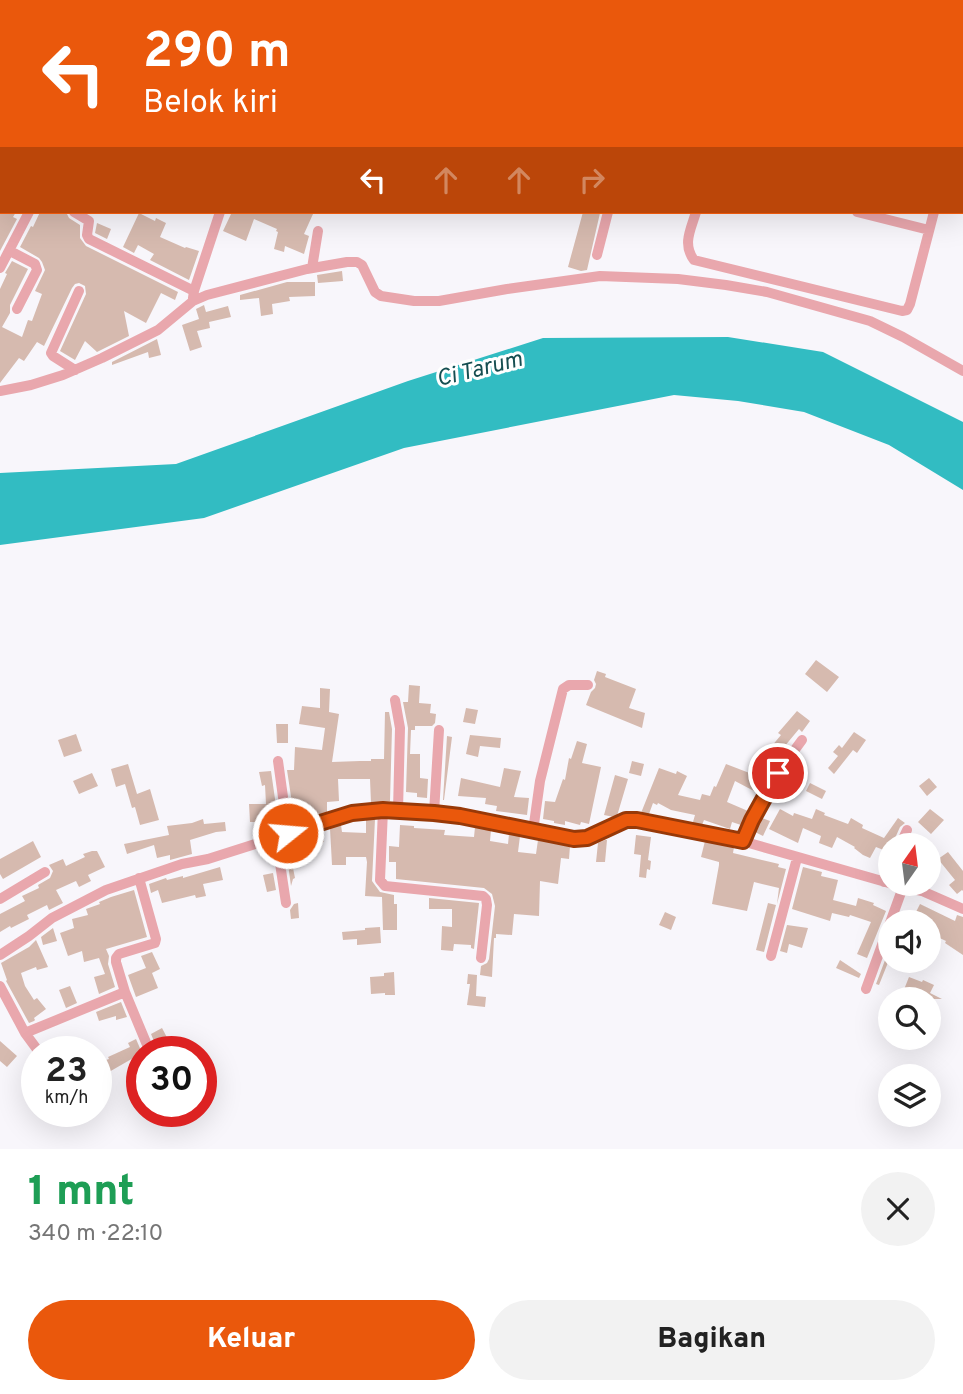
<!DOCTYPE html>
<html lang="id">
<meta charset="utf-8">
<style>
body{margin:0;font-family:Overpass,sans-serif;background:#f2f2f2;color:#222;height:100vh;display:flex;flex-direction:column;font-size:26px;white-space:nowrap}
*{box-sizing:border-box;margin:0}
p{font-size:23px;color:#767676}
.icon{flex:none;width:38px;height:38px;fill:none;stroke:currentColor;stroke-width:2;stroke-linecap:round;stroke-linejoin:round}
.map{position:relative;height:1149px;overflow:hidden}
.panel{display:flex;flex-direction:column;background:#fff;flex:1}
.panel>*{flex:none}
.guide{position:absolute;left:0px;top:0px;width:964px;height:214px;box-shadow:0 7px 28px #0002;background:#ea580c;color:#fff;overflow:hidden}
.needle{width:46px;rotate:14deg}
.controls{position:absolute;left:878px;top:833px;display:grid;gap:14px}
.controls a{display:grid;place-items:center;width:63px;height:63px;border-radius:50%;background:#fff;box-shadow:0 7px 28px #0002;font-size:35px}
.speed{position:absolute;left:21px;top:1036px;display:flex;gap:14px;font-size:35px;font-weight:700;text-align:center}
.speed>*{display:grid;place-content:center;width:91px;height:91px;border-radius:50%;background:#fff;box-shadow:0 7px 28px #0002;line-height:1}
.speed small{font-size:18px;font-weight:400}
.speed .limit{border:10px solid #d22;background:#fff;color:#111}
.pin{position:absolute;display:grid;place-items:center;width:60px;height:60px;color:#fff;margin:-30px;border:4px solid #fff;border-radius:50%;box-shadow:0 2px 7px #0007}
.me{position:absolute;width:77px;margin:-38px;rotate:73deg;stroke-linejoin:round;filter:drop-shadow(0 0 5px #0008)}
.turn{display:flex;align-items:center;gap:24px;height:147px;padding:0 28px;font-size:32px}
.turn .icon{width:91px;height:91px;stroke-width:2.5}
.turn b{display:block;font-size:49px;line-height:60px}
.lanes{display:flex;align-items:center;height:66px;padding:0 28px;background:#0003;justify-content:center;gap:35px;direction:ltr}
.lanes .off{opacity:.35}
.round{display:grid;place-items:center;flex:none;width:74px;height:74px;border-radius:37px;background:#f2f2f2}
.summary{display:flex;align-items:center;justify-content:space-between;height:119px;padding:0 28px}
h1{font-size:42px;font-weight:800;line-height:52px;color:#1e9e55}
.cta{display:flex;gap:14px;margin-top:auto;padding:14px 28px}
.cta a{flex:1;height:80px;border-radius:42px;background:#ea580c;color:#fff;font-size:28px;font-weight:800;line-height:80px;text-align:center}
.cta a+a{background:#f2f2f2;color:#222}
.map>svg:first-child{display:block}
</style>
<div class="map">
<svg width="963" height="1149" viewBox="0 0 963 1149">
<rect width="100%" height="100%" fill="#f8f6fb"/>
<path fill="#32bcc2" d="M728 337 823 352 963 422V490L889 445 804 412 738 401 674 395 404 448 204 518 0 545V473L176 464 408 381 543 338Z"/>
<path fill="#d6baaf" d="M0 212H16L13 217 17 219 0 251Z
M40 212H66L69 218 80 225V238L86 246 178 292 175 300 161 293 146 323 124 311 129 336 97 352 85 341 75 360 60 351 86 294 85 286 79 283 75 284 72 288 44 346 37 342 24 361 19 358 0 383V289L7 274 5 273 12 261 28 269 10 305V313L2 327 22 337 28 320 32 321 42 294 35 291 45 270 42 262 39 258 20 247 31 226 33 227Z
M232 212H307L313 214 304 234 309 236 304 254 285 246 284 252 274 249 278 232 276 231 277 229 254 219 246 241 223 231Z
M583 212 600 213 587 270 581 271 568 267Z
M139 213 155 221 156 218 166 223 160 237 185 248 186 247 199 251 189 280 150 260 154 254 138 245 134 253 123 247Z
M97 223 111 229 107 239 95 233Z
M342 271 343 281 318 283 317 275Z
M287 282H315V296L289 297 290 301 272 304 273 314 261 316 259 298 240 300V295Z
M204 305 206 312 228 306 231 317 209 322 210 328 197 331 202 347 190 351 182 325 199 319 196 309Z
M157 339 161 355 149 358 148 352 112 365V362Z
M816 660 839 677 827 692 805 674Z
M597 671 606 674 605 677 636 689 629 708 645 713 642 728 586 705 591 692 595 688 596 684 594 680Z
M409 685 420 686 419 703 431 704 430 713 436 714 435 723 432 726H415V730H411L410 754H420V778L428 779 427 798 417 797V793L406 792 408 728 403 702H408Z
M320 688 330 689 329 712 339 714 332 762 360 761H371V759H384L385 712H389L392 729 390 801H381V802L371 803 370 779H338L339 801 327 802V813L295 823 287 770H294L295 747 322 750 325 728 299 724 302 706 320 708Z
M466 708 478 710 475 724 463 722Z
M797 711 810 721 802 732 799 729 784 747 786 748 775 764H774L767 775 764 774 754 791 735 781 727 802 748 811 741 825 732 822 730 829 704 820 702 825 697 824 693 822 695 815 671 810 658 803 657 805 653 803 649 814 641 813 659 768 676 774 677 771 687 776 678 795 700 800 702 794 710 796 714 786 716 787 726 764 752 774 761 759 781 735 778 733Z
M276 724H288V743H277Z
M854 732 866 740 857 753 853 750 834 774 828 768 838 756 833 752 839 745 842 748Z
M76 734 82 751 64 757 58 740Z
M470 735 501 738 500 748 480 746 478 757 466 754Z
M447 736 452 737 444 800H443Z
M577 741 587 744 582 763 601 767 589 824 581 822 580 825 565 821V825L554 823V821L543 819 545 801 555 802 563 779 565 780 569 758 571 759Z
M632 761 644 764 641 776 629 773Z
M128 764 137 794 150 789 159 820 140 825 135 807 132 808 125 784 116 787 111 769Z
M504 768 521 771 514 797 529 798 527 815 496 811 497 806 485 804 486 798 458 796 461 778 500 787Z
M271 771 278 820 266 821 267 832 256 835 255 822H250L249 804H266L265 785 262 786 259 772Z
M92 773 98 786 79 794 73 781Z
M615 775 628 779 617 816 614 817 604 815Z
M929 778 937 787 927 796 919 786Z
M810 783 826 791 822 799 806 791Z
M780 809 793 816 794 813 812 819 816 809 825 813 824 815 848 824 851 818 863 825 862 828 884 838 898 818 905 823 900 827 892 845H891V853L876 847 870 858 863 855 854 848 855 847 837 837 832 848 819 843 821 836 803 828 798 843 769 829Z
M930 809 944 820 931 834 918 822Z
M762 818 770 821 763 836 755 832Z
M203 819 204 824 225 822 226 831 216 832 190 840 192 854 170 860V855L157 858 154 845 127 854 124 844 169 835 167 826 192 823Z
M375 819 372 881 380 892 394 895V904H397V930H383L382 897 365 896 367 862 366 857H346V865H332L330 828 341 825 342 832 366 833V820Z
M400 825 414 826V828L445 830 444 835 474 837 475 827 491 830 490 841 508 844 509 834 520 836 518 852 536 854 538 840 570 846 569 859 561 858 558 884 540 881 539 916 514 914 512 935 496 934V938H494L492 977 480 975 481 966 487 963 489 959 495 906 492 894 484 888 396 879V862H389V846L399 847Z
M313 834 324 841 312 857 297 846 304 837Z
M636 835 651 837 648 860 651 861 650 870 647 869 646 878 639 877 641 855 634 854Z
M605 840H607L605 862H596L598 843Z
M33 841 41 857 3 879 0 874V859Z
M705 841 734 847 733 853 779 864 778 867 786 869 777 904 779 888 754 882 747 911 712 904 719 865V862L701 857Z
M286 850H292L293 868 295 878 293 879 291 886Z
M92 851H97L105 867 88 875 91 881 79 887 76 881 56 890 63 903 49 910 47 905 27 915 29 919 11 928 10 926 0 932V914L25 901 22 896 39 888 38 885 50 878 53 871 49 865 63 859 66 866 85 857 83 854Z
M948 852 963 871V891L962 890 957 894 949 885 955 880 938 859Z
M220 867 223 880 203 884 206 896 196 898 195 895 162 903 158 890 151 893 149 884 166 878 167 880 183 876V878Z
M803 867 822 872 821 876 838 880 833 900 856 906 858 898 874 903 873 905 886 911 867 958 857 954 871 922 850 915 849 917 832 913 830 921 792 909Z
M273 873 276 890 267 892 263 875Z
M134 890 147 937 106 949 109 956 108 964 115 987 99 994 94 977 105 974 99 958 84 962 82 951 68 956 60 933 74 928 72 919 88 915 86 909 100 904 99 902 111 897Z
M429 898 479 903 474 949 471 948V945L454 944 453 951 441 950 442 926 452 927V909H429Z
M298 903 299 918 291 919 290 910 294 904Z
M768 903 776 905 764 952 756 950Z
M920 904 955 921 957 915 963 917V955L945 943 946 941 929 933V922H911Z
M665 912 676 917 671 930 659 925Z
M787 925 808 928 802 948 789 944 787 953 780 951Z
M380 927 381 943 357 945V939L343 940 342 932 365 930V928Z
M53 928 57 941 43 945 41 937Z
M36 940 48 967 37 970 36 967 21 973 25 986 34 1000 37 998 46 1009 34 1018 35 1020 34 1021 29 1023 6 981 7 980 1 963 29 947Z
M890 947 891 955 879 985 876 984Z
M152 952 160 969 152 973 158 988 136 997 128 975 146 968 141 956Z
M840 960 861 974 859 978 836 968Z
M394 972 395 995H385V993L371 994 370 977 384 976V973Z
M468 974 477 975 476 996 486 997 485 1007 467 1005 470 984H467Z
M909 977 922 982 923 980 934 985 930 993 942 999H914L915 997 903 992Z
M70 986 77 1003 66 1008 59 990Z
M121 1002 127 1017 116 1020V1016L99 1021 96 1012Z
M162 1028 173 1049 167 1052H161L158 1045 156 1046 151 1034Z
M136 1039 142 1053 102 1076 96 1063 109 1059 108 1057 130 1047 128 1043Z
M0 1041 17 1056 7 1067 0 1061Z
M32 1056 37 1059V1066L32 1071 25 1063Z"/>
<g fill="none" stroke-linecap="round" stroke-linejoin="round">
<path stroke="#e9a7ad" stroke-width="10" d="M67 0 71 2
M284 0 287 2
M548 0 550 2
M567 0 569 2
M153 2 154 0
M711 2 713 0
M825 2 827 0
M962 66H963
M962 153H963
M74 212 89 221 87 235 89 239 194 291
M696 212C691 229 682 244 694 260L902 311 907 310 910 304 934 212
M857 212 929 230
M10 251 35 264 37 270 17 309
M597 255 608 212
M0 268 29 212
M312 268 318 231
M193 298 194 291 220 212
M75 370 53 356 51 353 79 291
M0 391 31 385 63 375 102 358 158 330 193 301 207 295 307 269 347 262H357L362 265 375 292 381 296 414 301H439L507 289 600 276 678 279 726 285 767 292 870 321 903 337 963 371
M395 700 400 728 398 811
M278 761 288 833
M383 810 380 880 385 886 483 896 486 899 487 905 481 958
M434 813 439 730
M533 831 540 781 563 689 569 685H588
M276 837 286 903
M742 841C759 804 777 773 802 740
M900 845 907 830
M139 878 156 939 155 943 119 954 116 958V962L125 992 150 1052
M884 882 891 867
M0 899 45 872
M0 955 29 936 52 918 106 890 182 864 208 859 352 813 383 810 434 813 460 816 574 839 595 836 626 820 645 821 742 841 903 887 922 891 963 909
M771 956 797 858
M0 986 25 1033 39 1052
M866 989 903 887
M25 1033 125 992"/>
</g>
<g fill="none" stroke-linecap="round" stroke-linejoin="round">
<defs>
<path id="route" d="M288 833 352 813 383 810 434 813 460 816 574 839 587 838 626 820H637L743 841 752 820 778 773"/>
</defs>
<use href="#route" stroke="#983908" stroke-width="18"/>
<use href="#route" stroke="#ea580c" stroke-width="12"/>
</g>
<g text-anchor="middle" stroke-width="6" stroke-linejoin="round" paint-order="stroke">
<g font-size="23" font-style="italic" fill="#164e51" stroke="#fff">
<text transform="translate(479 368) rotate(-14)" y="8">Ci Tarum</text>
</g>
</g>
</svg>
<div class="controls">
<a><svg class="needle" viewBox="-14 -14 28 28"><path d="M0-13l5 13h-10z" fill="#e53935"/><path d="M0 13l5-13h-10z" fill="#767676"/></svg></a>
<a><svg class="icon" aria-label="sound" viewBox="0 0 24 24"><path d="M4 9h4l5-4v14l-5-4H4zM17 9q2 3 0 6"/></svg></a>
<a><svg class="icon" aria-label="search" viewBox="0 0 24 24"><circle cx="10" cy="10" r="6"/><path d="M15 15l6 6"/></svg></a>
<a><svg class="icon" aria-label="layers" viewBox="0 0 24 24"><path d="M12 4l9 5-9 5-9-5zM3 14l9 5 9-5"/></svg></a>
</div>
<div class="speed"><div>23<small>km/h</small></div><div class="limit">30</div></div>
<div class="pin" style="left:778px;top:773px;background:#d93025"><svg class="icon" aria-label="arrive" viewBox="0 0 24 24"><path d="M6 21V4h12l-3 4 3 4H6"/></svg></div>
<svg class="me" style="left:288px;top:833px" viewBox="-20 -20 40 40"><circle r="17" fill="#ea580c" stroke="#fff" stroke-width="3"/><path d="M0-11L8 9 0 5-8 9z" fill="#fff"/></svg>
<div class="guide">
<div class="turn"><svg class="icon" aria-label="left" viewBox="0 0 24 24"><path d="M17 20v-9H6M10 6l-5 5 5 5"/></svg><div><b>290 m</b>Belok kiri</div></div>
<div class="lanes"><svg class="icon" aria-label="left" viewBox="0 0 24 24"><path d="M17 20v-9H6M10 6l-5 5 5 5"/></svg><svg class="icon off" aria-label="ahead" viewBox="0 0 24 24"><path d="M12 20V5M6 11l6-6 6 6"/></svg><svg class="icon off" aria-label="ahead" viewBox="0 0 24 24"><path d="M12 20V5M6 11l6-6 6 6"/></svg><svg class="icon off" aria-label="right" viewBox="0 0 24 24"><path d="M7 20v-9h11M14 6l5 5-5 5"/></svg></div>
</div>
</div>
<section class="panel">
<div class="summary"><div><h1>1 mnt</h1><p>340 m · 22:10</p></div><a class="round"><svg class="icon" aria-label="close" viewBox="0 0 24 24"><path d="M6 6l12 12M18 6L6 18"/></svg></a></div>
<div class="cta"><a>Keluar</a><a>Bagikan</a></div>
</section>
